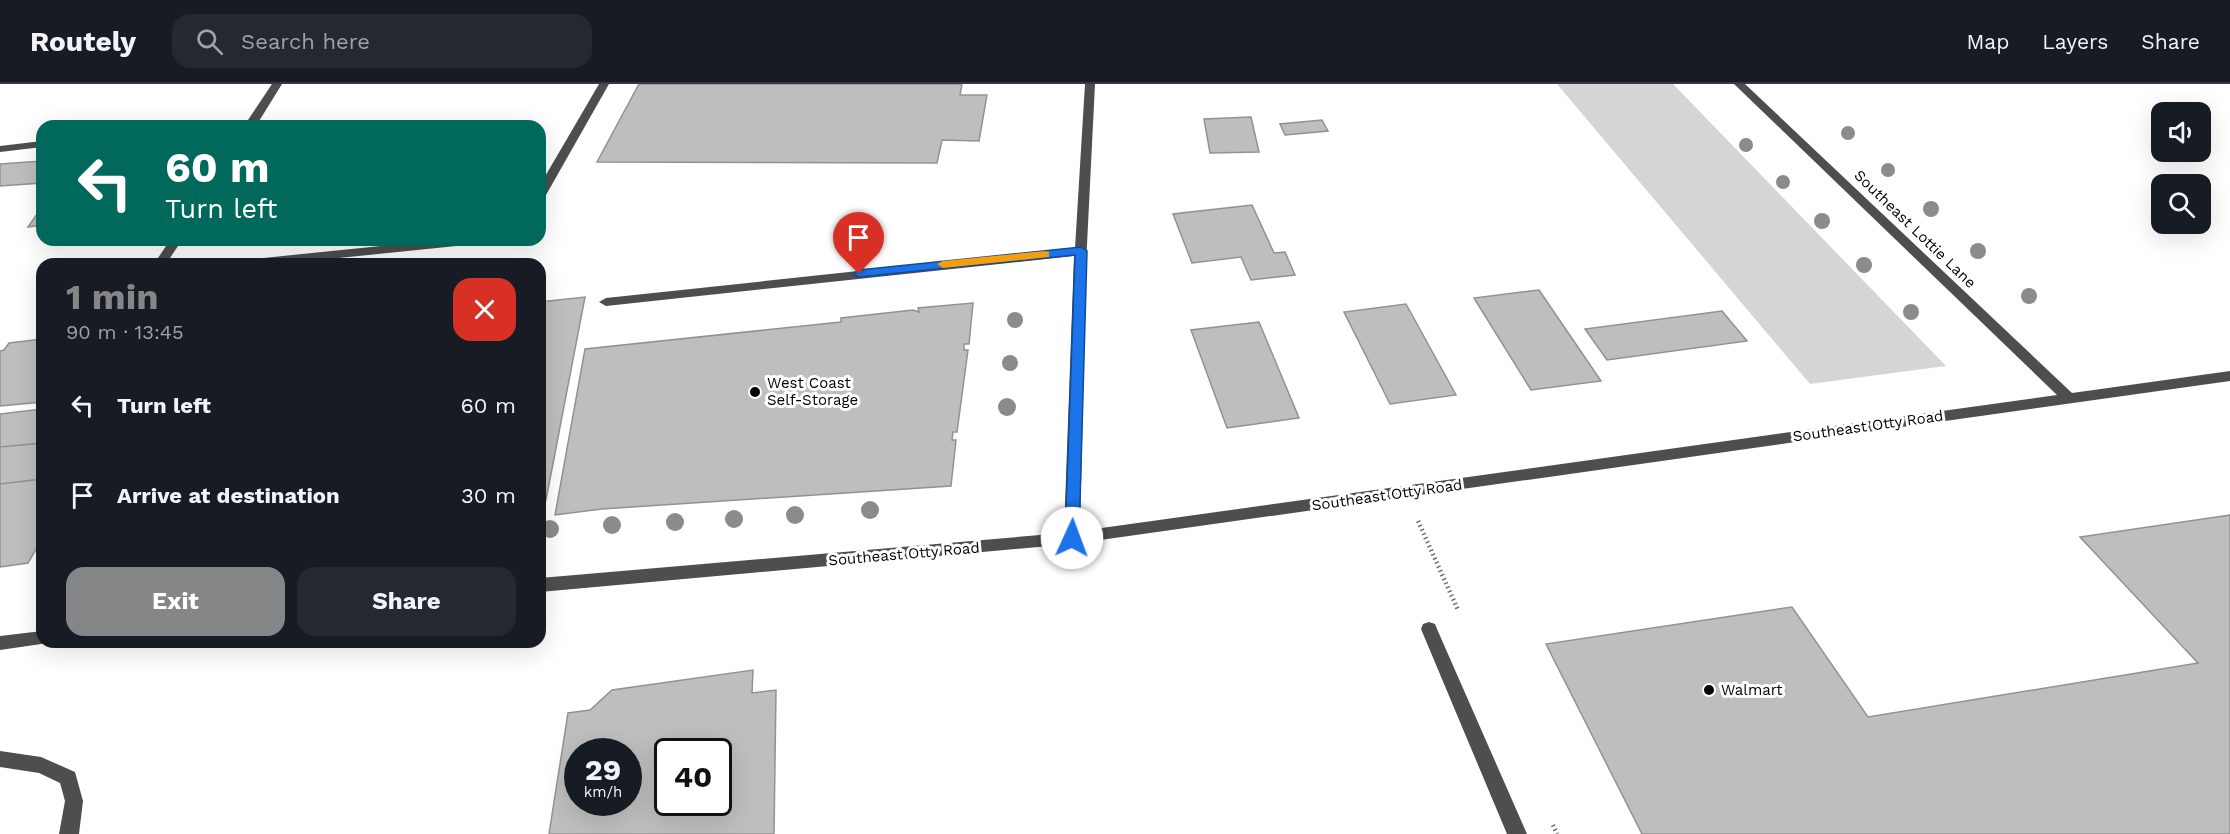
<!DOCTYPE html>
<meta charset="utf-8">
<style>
body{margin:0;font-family:"Work Sans",sans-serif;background:#242831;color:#f1f3f6;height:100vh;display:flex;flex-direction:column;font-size:22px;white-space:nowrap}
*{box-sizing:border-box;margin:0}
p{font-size:20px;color:#9ea1a6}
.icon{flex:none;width:33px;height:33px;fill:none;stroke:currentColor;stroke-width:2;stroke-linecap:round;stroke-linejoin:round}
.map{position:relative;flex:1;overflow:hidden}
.details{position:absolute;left:36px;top:174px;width:510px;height:390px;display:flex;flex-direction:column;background:#171b24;border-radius:18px;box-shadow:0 6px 24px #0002}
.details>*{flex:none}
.top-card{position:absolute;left:36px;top:36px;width:510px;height:126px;border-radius:18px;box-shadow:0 6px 24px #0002;background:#00695c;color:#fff;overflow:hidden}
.controls{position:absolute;left:2151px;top:18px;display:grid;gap:12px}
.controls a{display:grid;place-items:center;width:60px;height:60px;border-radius:12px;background:#171b24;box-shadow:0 6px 24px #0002;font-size:30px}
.speed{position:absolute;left:564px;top:654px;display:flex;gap:12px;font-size:30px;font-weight:700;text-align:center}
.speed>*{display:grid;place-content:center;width:78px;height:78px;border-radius:50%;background:#171b24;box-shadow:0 6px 24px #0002;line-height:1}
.speed small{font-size:15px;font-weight:400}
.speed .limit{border:3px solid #111;border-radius:9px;background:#fff;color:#111}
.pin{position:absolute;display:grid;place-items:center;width:51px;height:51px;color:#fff;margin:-62px -26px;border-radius:50% 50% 50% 0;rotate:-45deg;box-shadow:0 0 6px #0007}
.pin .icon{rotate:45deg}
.me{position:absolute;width:66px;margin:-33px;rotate:2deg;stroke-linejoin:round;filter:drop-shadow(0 0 4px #0008)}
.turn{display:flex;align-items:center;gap:21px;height:126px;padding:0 30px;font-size:27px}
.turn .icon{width:78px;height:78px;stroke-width:2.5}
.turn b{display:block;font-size:42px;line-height:51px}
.round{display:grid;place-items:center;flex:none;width:63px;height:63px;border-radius:18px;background:#242831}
.headline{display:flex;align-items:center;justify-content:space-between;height:102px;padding:0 30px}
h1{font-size:36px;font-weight:700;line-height:45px;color:#858687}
.cta{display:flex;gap:12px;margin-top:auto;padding:12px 30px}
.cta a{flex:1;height:69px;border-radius:18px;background:#858687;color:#fff;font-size:24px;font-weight:700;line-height:69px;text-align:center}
.cta a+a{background:#242831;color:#f1f3f6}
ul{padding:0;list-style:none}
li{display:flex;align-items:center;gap:18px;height:90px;padding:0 30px}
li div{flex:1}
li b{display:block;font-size:22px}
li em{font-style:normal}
header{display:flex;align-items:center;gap:36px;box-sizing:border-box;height:84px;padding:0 30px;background:#171b24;border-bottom:2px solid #363941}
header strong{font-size:28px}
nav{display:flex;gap:33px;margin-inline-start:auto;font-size:21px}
.search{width:420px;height:54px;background:#242831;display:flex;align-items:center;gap:15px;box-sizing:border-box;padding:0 21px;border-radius:18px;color:#9ea1a6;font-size:22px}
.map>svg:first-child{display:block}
</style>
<header>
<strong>Routely</strong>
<div class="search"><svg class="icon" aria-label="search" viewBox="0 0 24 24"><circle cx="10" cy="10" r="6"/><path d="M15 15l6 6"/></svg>Search here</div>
<nav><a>Map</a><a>Layers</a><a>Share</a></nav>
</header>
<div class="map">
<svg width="2230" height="750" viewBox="0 0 2230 750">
<rect width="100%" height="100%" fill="#fff"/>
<path fill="#d5d5d5" d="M1557 0H1673L1946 282 1810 300Z"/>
<path fill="#bebebe" stroke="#929292" stroke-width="1.5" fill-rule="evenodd" d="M639 0H962L960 11H987L979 57 942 56 937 79 597 78Z
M1251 33 1259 68 1210 69 1204 35Z
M1322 36 1328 47 1285 51 1280 40Z
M42 77V99L0 102V80Z
M1252 121 1274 169 1285 168 1295 191 1251 196 1241 173 1192 179 1173 130Z
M42 123V141L28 143Z
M1539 206 1601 297 1531 306 1474 214Z
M585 213 546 416H540V218Z
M973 219 969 260H964V266H968L957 348H953L952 356H956L951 402 602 425 555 431 585 265 841 238V234L913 226 919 228 918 224Z
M1406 220 1456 311 1390 320 1344 228Z
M1722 227 1747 257 1607 276 1585 245Z
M1259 238 1299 334 1227 344 1191 246Z
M42 255V318L0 322V267L4 266 9 259Z
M42 325V359L0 363V330Z
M42 359V395L0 400V363Z
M42 395 40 428 42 427V455L28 479 0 483V400Z
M2230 431V750H1642L1546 560 1792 523 1868 633 2198 579 2080 453Z
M753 586 752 609 776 606 774 750H549L568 629 590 626 612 606ZM578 668H628V718H578ZM668 668H718V718H668Z"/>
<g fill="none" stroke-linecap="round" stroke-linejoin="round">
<path stroke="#707070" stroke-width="4.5" stroke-dasharray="1.5 3" stroke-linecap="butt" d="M1418 437 1458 526
M1553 741 1557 750"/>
<path fill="#4e4e4e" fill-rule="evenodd" d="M272 0H282L256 42H244Z
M599 0H609L546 111 540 115V101Z
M1085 0H1095L1086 181 1080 447 2057 311 1734 0H1745L2072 309 2230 287V297L1072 460 540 508V494L1064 449 1074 172 606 222 599 218 606 214 1075 164Z
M42 57V63L0 68V62Z
M170 156H182L166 180H154Z
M440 156H482L476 160 280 180H237L243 176Z
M1429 538 1435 540 1437 545 1527 750H1507L1421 545 1423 540Z
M42 547V558L48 559 0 566V552Z
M0 667 41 673 75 688 83 717 79 750H59L65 717 60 699 39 689 0 683Z"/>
</g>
<g fill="#8b8b8b">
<circle cx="1848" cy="49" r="7"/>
<circle cx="1746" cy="61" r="7"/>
<circle cx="1888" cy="86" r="7"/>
<circle cx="1783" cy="98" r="7"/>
<circle cx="1931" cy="125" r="8"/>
<circle cx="1822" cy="137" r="8"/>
<circle cx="1978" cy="167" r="8"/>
<circle cx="1864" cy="181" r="8"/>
<circle cx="2029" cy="212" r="8"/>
<circle cx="1911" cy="228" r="8"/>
<circle cx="1015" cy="236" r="8"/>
<circle cx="1010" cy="279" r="8"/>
<circle cx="1007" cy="323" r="9"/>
<circle cx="870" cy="426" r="9"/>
<circle cx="795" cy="431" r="9"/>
<circle cx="734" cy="435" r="9"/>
<circle cx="675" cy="438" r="9"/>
<circle cx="612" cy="441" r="9"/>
<circle cx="550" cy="445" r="9"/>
</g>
<path fill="#1a73e8" stroke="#114b97" stroke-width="1.5" d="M1081 163 1087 167 1079 454 1072 460 1065 454 1075 171 859 193 853 190 859 186Z"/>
<path fill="#f59e0b" d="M1045 167 1049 168V173L943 184 937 180 943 177Z"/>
<g fill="#000" stroke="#fff" stroke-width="2">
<circle cx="755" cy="308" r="6"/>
<circle cx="1709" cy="606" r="6"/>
</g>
<g text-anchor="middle" stroke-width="6" stroke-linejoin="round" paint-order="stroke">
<g font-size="15" fill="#000" stroke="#fff">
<text transform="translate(1915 145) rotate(44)" y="5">Southeast Lottie Lane</text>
<text transform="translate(1868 342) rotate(-8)" y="5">Southeast Otty Road</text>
<text transform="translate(1387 411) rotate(-8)" y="5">Southeast Otty Road</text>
<text transform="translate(904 470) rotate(-5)" y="5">Southeast Otty Road</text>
</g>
<g font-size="15" fill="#000" stroke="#fff" text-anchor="start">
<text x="767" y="304">West Coast<tspan x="767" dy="17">Self-Storage</tspan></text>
<text x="1721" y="611">Walmart</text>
</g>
</g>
</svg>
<div class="controls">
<a><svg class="icon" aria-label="sound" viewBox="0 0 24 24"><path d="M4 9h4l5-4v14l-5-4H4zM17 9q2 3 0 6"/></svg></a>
<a><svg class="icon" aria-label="search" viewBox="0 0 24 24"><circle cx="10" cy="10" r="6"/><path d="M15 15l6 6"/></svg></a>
</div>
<div class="speed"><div>29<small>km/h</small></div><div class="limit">40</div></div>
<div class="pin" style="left:859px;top:190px;background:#d93025"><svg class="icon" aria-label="arrive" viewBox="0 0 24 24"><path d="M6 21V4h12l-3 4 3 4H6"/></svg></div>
<svg class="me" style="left:1072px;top:454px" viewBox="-20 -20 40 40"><circle r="19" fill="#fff"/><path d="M0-13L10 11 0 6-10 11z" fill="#1a73e8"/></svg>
<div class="top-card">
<div class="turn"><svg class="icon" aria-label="left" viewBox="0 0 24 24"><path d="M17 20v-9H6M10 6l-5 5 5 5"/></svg><div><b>60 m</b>Turn left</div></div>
</div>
<section class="details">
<div class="headline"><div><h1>1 min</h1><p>90 m · 13:45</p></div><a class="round" style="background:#d93025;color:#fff"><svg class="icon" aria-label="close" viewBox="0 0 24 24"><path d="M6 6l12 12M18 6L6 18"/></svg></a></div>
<ul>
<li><svg class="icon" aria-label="left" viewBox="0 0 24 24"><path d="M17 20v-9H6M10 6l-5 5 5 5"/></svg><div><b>Turn left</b></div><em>60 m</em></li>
<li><svg class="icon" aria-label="arrive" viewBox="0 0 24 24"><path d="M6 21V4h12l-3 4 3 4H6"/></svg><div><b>Arrive at destination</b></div><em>30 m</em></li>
</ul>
<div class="cta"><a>Exit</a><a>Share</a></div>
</section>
</div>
